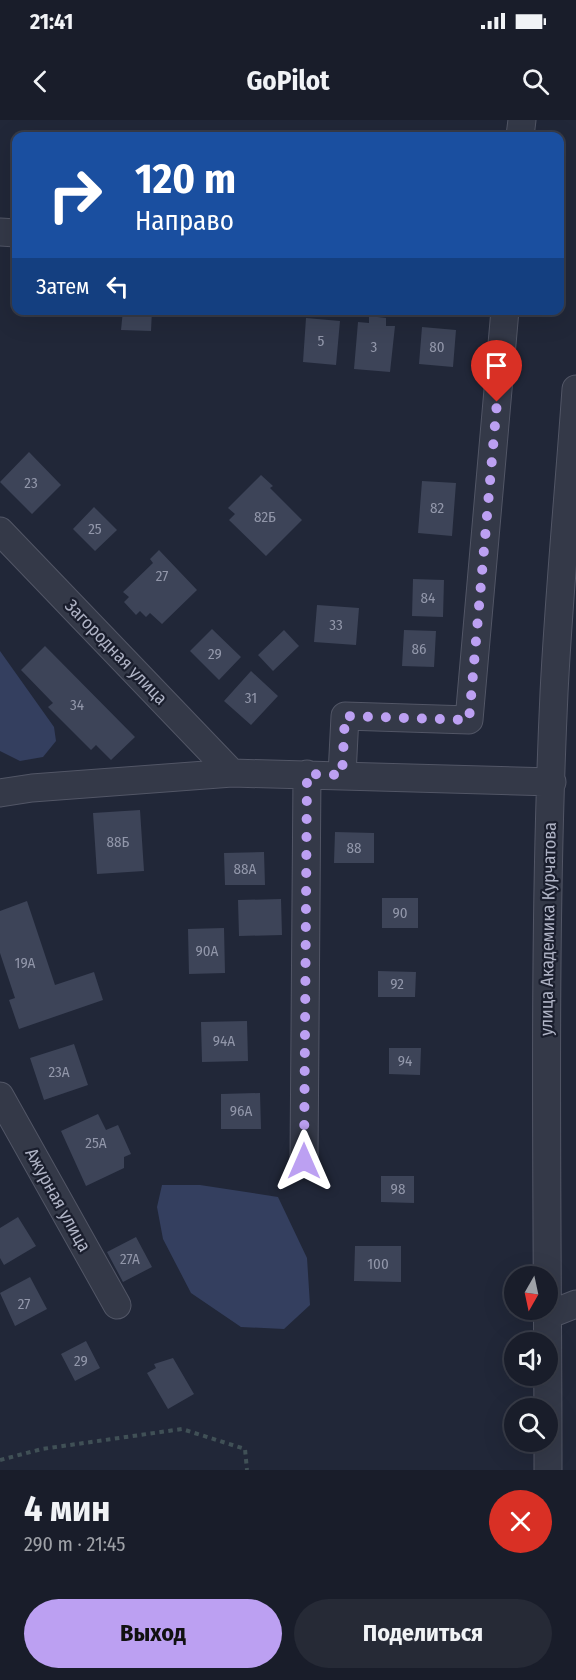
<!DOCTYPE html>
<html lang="ru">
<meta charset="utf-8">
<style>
body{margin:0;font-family:"Fira Sans Condensed",sans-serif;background:#262a36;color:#f1f3f6;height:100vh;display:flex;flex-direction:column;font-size:22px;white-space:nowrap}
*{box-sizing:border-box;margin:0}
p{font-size:20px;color:#9fa2a8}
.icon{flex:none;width:33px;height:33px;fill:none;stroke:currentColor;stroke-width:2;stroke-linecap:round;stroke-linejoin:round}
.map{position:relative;height:1350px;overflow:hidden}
.sheet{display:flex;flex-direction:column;background:#191d2a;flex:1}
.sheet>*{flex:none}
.banner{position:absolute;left:12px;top:12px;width:552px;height:183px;border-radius:12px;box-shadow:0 6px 24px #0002,0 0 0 2px #373b47;background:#1a4fa0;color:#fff;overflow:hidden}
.needle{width:39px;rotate:189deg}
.buttons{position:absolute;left:504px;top:1146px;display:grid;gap:12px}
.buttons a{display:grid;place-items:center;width:54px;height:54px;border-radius:50%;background:#191d2a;box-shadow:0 6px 24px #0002,0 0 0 2px #373b47;font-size:30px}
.pin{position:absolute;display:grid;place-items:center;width:51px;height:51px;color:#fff;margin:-62px -26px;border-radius:50% 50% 50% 0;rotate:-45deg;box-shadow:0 0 6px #0007}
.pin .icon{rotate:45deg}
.me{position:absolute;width:66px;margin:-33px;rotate:0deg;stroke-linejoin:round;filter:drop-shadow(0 0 4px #0008)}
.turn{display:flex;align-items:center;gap:21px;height:126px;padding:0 24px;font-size:27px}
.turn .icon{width:78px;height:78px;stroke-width:2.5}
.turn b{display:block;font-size:42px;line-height:51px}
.then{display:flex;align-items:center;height:57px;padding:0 24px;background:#0003;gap:12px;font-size:22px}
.round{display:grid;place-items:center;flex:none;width:63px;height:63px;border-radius:32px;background:#262a36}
.summary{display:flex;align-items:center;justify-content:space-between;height:102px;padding:0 24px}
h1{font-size:36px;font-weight:700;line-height:45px}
.button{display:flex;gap:12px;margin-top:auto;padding:12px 24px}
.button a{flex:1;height:69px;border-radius:36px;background:#bca0f2;color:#111;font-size:24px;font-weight:700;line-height:69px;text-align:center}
.button a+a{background:#262a36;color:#f1f3f6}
.status{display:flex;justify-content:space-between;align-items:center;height:42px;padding:0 30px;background:#191d2a;direction:ltr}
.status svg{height:16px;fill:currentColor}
header{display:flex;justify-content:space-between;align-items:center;height:78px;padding:0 24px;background:#191d2a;font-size:27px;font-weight:700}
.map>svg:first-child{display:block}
</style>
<div class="status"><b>21:41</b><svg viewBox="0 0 49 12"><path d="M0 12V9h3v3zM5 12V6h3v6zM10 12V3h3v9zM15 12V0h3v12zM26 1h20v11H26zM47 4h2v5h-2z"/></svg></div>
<header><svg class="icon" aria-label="back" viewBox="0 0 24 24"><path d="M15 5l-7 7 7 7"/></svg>GoPilot<svg class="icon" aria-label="search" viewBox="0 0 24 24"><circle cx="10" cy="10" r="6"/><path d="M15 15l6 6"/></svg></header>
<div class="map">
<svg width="576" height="1350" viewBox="0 0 576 1350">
<rect width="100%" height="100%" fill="#212738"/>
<path fill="#343f5f" d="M0 531 54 607 56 621 43 637 20 641 0 631Z
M162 1065H200L278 1077 307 1138 310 1185 284 1209 241 1207 191 1173 163 1119 157 1087Z"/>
<path fill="#3d4458" d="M123 190H152L151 211 121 210Z
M369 196 386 198V206H395L390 252 354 249 358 202 369 203Z
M306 198 340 201 336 245 303 242Z
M422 207 456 210 453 247 419 244Z
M29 332 61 365 32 394 0 362Z
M261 355 273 366 270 368 302 400 266 436 229 400 235 394 228 388Z
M422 361 456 363 452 416 418 413Z
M94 387 117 410 95 431 73 409Z
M159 430 197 470 162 504 150 493 146 497 140 491 136 495 124 482 129 477 123 472 153 443 150 439Z
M413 459 444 460 443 497 412 496Z
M317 485 359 488 356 525 314 522Z
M212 509 241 537 219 560 190 531Z
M284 510 299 526 273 551 258 535Z
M404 510 436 511 434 547 402 546Z
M45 526 135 617 111 640 96 625 91 630 48 587 53 583 21 550Z
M251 551 278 576 251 605 224 581Z
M140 690 144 751 97 754 93 693Z
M335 712 374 713V743H334Z
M264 732 265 765H225L224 733Z
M382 778H418V808H382Z
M281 779 282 815 239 816 238 780Z
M27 781 55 865 94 852 103 880 19 909 9 880 15 878 0 833V791Z
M224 808 225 853 189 854 188 809Z
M378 851 416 852 415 877H378Z
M247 901 248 941 202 942 201 902Z
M74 924 88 965 44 980 30 938Z
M389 928H421L420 955 389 954Z
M260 973 261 1009H221V974Z
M98 994 106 1010 118 1005 131 1034 124 1037V1048L86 1066 61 1011Z
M381 1056H414V1083L381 1082Z
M18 1097 36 1126 4 1145 0 1138V1108Z
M136 1117 152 1147 123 1162 107 1132Z
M355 1126H401V1162L354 1161Z
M30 1157 47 1189 15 1206 0 1173Z
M86 1221 100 1248 75 1261 61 1234Z
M173 1238 194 1274 168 1289 147 1253 156 1248 154 1244Z"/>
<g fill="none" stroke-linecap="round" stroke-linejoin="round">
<defs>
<path id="minor" d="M520 16 522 0
M0 112 16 113
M0 411 232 653
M342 655 345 596 469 600 505 190
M0 673 32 668 232 653 552 662
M0 976 117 1185
M304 1040 307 654
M548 1195 576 1184
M548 1350C548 1091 542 832 554 573 559 472 569 370 576 269"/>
</defs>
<use href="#minor" stroke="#525666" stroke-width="29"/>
<path stroke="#405056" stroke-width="4" stroke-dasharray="4.5 4.5" stroke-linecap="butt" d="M0 1340 42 1329 182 1309 245 1329 247 1350"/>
<use href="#minor" stroke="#343948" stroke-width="27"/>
</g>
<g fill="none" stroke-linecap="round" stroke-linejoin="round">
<path stroke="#bca0f2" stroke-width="10" stroke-dasharray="0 18" d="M304 1041 307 654 342 655 345 596 469 600 497 282"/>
</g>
<g text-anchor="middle" stroke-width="4.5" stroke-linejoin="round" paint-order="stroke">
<g font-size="15" fill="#9297aa">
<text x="321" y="226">5</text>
<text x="374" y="232">3</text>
<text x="437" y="232">80</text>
<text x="31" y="368">23</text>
<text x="437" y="393">82</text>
<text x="265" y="402">82Б</text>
<text x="95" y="414">25</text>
<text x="162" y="461">27</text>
<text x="428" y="483">84</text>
<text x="336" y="510">33</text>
<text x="419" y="534">86</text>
<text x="215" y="539">29</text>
<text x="251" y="583">31</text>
<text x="77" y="590">34</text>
<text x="118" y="727">88Б</text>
<text x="354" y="733">88</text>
<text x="245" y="754">88А</text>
<text x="400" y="798">90</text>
<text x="207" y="836">90А</text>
<text x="25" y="848">19А</text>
<text x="397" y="869">92</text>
<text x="224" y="926">94А</text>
<text x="405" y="946">94</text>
<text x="59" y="957">23А</text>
<text x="241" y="996">96А</text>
<text x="96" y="1028">25А</text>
<text x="398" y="1074">98</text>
<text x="130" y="1144">27А</text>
<text x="378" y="1149">100</text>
<text x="24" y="1189">27</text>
<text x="81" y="1246">29</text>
</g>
<g font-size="18" fill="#afb3c5" stroke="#1a1e2d">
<text transform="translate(116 532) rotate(46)" y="6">Загородная улица</text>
<text transform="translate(548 809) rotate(-89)" y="6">улица Академика Курчатова</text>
<text transform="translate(58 1080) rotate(61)" y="6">Ажурная улица</text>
</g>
</g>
</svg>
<div class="buttons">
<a><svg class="needle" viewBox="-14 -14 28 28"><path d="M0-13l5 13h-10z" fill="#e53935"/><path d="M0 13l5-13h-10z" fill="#9fa2a8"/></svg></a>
<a><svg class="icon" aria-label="sound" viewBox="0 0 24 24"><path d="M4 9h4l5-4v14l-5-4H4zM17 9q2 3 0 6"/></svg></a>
<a><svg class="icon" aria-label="search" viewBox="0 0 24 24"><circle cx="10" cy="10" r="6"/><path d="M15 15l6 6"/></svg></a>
</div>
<div class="pin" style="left:497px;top:282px;background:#d93025"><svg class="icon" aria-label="arrive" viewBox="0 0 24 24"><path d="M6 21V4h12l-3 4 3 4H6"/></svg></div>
<svg class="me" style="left:304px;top:1041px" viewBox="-20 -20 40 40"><path d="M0-17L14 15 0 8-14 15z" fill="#bca0f2" stroke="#fff" stroke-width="4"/></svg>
<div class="banner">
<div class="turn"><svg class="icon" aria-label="right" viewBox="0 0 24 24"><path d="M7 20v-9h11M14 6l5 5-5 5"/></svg><div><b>120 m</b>Направо</div></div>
<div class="then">Затем<svg class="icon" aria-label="left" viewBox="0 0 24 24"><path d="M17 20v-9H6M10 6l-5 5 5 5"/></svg></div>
</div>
</div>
<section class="sheet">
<div class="summary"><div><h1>4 мин</h1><p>290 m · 21:45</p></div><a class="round" style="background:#d93025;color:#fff"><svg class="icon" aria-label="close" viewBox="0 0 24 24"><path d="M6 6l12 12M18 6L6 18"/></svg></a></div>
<div class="button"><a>Выход</a><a>Поделиться</a></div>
</section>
